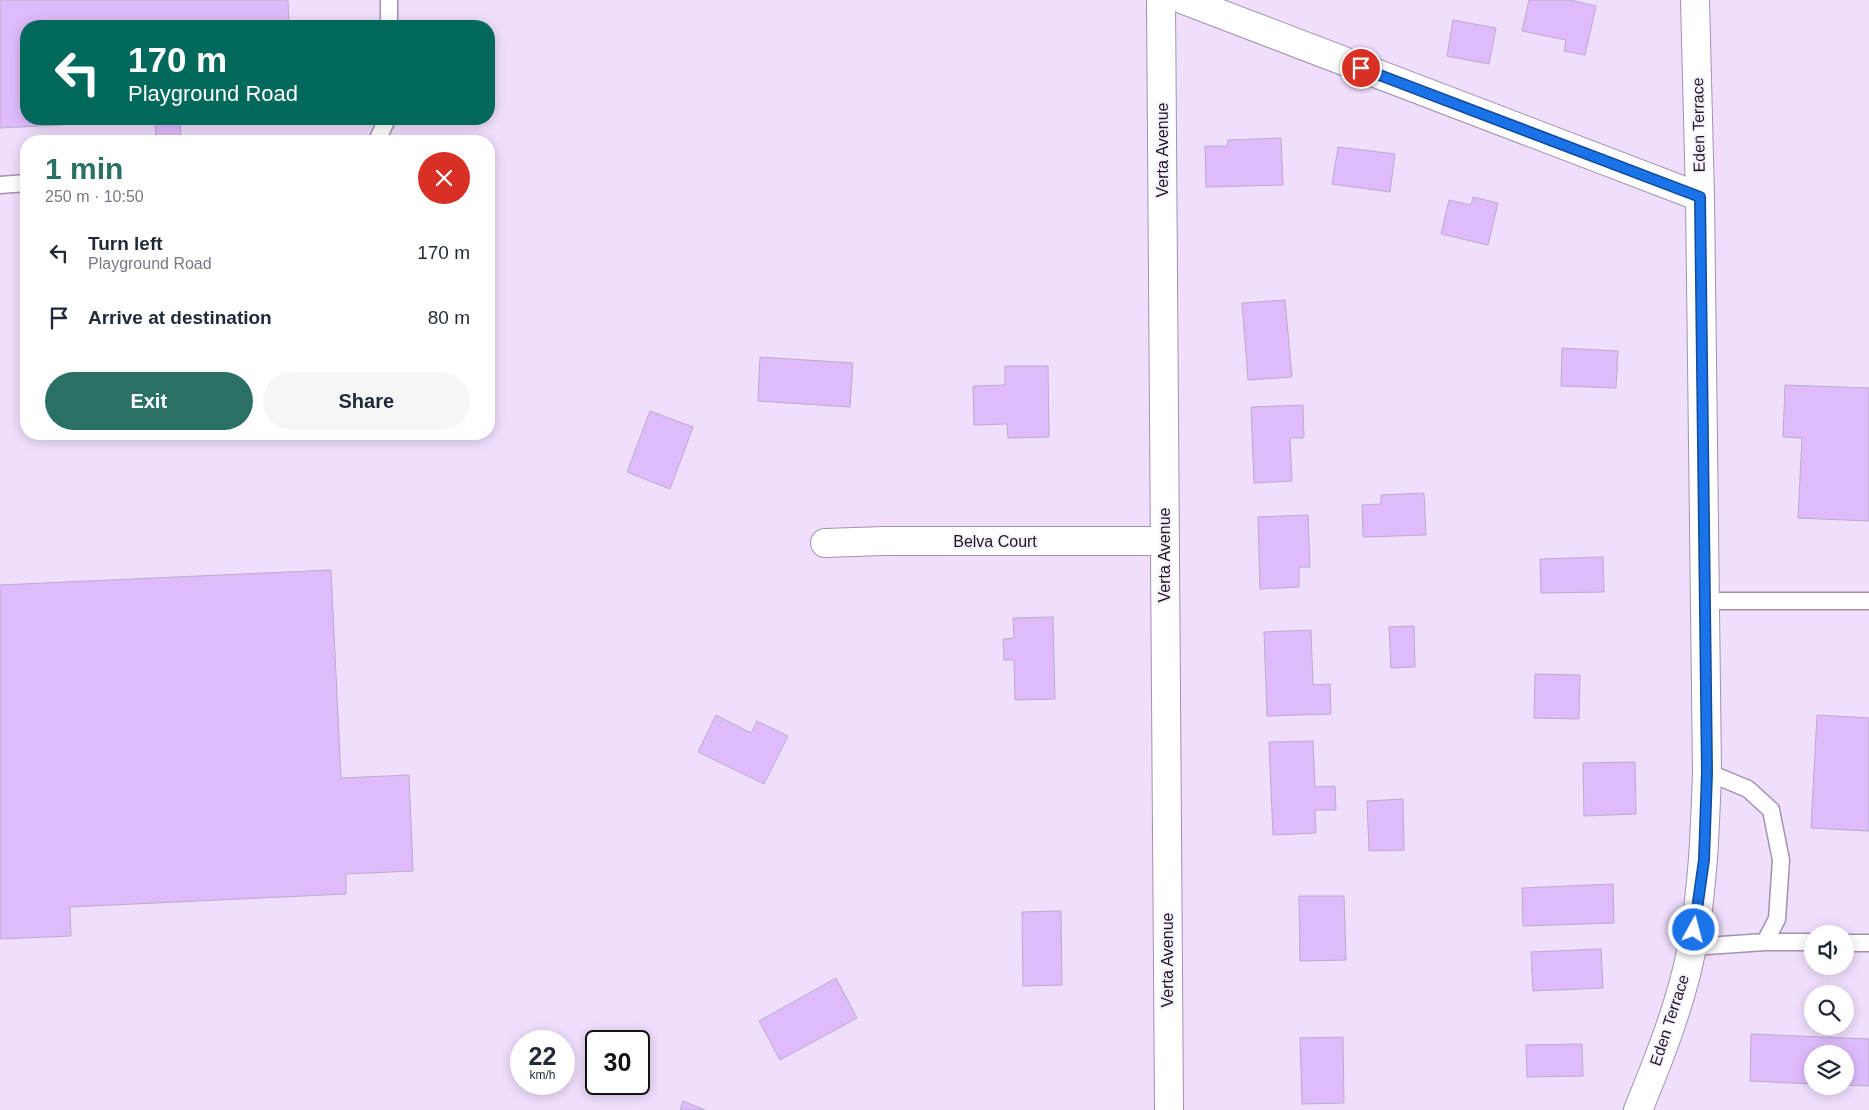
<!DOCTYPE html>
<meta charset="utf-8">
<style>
body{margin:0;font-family:Arial,sans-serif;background:#f6f6f7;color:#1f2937;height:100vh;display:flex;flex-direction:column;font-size:19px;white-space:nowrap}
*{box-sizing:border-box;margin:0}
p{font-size:16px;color:#747a83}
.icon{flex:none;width:28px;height:28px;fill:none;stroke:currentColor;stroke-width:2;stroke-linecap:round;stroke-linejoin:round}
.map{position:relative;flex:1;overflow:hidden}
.panel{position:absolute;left:20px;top:135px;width:475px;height:305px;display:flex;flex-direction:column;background:#fff;border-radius:20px;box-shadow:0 2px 12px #0003}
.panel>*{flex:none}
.hud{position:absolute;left:20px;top:20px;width:475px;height:105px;border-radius:20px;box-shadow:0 2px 12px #0003;background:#00695c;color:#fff;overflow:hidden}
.controls{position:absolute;left:1804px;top:925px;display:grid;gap:10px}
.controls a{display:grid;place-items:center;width:50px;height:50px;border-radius:50%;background:#fff;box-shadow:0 2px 12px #0003;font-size:25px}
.speed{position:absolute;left:510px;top:1030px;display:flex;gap:10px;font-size:25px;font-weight:700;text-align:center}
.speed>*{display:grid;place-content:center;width:65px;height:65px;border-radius:50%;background:#fff;box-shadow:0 2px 12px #0003;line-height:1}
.speed small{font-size:12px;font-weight:400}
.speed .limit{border:2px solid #111;border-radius:8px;background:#fff;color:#111}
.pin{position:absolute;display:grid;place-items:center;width:42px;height:42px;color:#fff;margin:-21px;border:2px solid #fff;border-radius:50%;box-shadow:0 1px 5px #0007}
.me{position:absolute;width:55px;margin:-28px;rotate:7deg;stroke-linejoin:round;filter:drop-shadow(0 0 4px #0008)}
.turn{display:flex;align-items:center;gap:18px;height:105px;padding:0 25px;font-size:22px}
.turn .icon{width:65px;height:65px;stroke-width:2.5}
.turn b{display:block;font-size:35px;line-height:42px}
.round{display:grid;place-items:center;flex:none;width:52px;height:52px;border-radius:26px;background:#f6f6f7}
.headline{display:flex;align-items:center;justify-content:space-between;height:85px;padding:0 25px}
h1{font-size:30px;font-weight:700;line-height:38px;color:#2a7064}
.action{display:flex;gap:10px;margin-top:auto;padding:10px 25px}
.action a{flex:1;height:58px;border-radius:30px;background:#2a7064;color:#fff;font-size:20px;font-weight:700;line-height:58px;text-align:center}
.action a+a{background:#f6f6f7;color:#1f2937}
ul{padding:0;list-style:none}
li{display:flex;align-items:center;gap:15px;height:65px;padding:0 25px}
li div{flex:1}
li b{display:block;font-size:19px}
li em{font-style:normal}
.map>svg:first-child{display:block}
</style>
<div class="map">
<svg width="1869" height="1110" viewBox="0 0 1869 1110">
<rect width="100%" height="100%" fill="#efdefd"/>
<path fill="#dfbbfc" stroke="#bbabc8" d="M0 0H288L289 26H26V119H180L181 141H156L155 120 0 128Z
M1529 0H1570L1596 6 1585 55 1564 51 1566 40 1522 31Z
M1453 20 1496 28 1489 64 1447 56Z
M1281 138 1283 185 1206 187 1205 146H1227L1228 140Z
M1338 147 1395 154 1390 192 1332 184Z
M1473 197 1498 203 1488 245 1441 234 1449 200 1471 205Z
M1285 300 1292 377 1248 380 1242 303Z
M1562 348 1618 351 1616 388 1561 386Z
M760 357 853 363 850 407 758 401Z
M1005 366H1048L1049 437 1008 438 1007 424 974 425 973 386 1005 385Z
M1785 385 1869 388V521L1798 518 1802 438 1783 437Z
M1303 405 1304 438H1290L1292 481 1254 483 1251 407Z
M650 411 693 427 670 489 627 472Z
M1424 493 1426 535 1363 537 1362 505 1381 504V495Z
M1308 515 1310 567H1299V587L1260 589 1258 517Z
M1603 557 1604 592 1541 593 1540 559Z
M331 570 341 778 409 775 413 871 346 874V894L70 907 71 936 0 939V585Z
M1053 617 1055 699 1015 700 1014 660H1004L1003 639 1014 638 1013 618Z
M1414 626 1415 667 1391 668 1389 627Z
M1311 630 1313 685 1330 684 1331 714 1267 716 1264 632Z
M1535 674 1580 675 1579 719 1534 718Z
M716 715 751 733 757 721 788 736 764 784 698 752Z
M1817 715 1869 718V831L1811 828Z
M1313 741 1315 787 1335 786 1336 810H1315L1316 833 1273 835 1269 742Z
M1635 762 1636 814 1584 816 1583 763Z
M1403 799 1404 850 1369 851 1367 801Z
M1613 884 1614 923 1523 926 1522 888Z
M1299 896H1344L1346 960 1300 961Z
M1061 911 1062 985 1023 986 1022 912Z
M1601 949 1603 988 1533 991 1531 952Z
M836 978 857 1018 780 1060 759 1021Z
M1751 1034 1869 1039V1086L1845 1085V1054H1812V1084L1750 1081Z
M1343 1037 1344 1103 1302 1104 1300 1038Z
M1582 1044 1583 1076 1527 1077 1526 1045Z
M683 1101 705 1110H680Z"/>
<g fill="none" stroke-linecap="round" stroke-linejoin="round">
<defs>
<path id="service" d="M389 26V0
M377 141 387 119
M0 185 26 183
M1705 601H1869
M1765 942H1812
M1845 943H1869
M1692 947 1765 942 1777 919 1781 860 1771 810 1748 789 1707 772"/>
<path id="minor" d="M1161 0 1169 1110
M1184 0 1700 197
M825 543 884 541H1164
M1638 1110C1659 1059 1682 1001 1692 947 1703 889 1705 830 1707 772L1700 197 1695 0"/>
</defs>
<use href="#service" stroke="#a292af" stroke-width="19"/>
<use href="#minor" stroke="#a292af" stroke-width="30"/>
<use href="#service" stroke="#fff" stroke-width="16"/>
<use href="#minor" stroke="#fff" stroke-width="28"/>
</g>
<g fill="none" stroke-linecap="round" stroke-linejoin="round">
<defs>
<path id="route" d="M1361 68 1700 197 1707 772 1704 860 1694 930"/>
</defs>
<use href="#route" stroke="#114b97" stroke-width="12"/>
<use href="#route" stroke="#1a73e8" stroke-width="9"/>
</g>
<g text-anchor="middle" stroke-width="4" stroke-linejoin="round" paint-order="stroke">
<g font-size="16" fill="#1e1823" stroke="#f7f0fd">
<text transform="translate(1698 125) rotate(-91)" y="6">Eden Terrace</text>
<text transform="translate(1162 150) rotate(-90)" y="6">Verta Avenue</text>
<text x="995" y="547">Belva Court</text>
<text transform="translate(1164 555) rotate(-90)" y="6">Verta Avenue</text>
<text transform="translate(1167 960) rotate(-90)" y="6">Verta Avenue</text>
<text transform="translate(1669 1020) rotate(-72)" y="6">Eden Terrace</text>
</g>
</g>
</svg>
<div class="controls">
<a><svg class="icon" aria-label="sound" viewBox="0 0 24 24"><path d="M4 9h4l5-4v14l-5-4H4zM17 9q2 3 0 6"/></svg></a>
<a><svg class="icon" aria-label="search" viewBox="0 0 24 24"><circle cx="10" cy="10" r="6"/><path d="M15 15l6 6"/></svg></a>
<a><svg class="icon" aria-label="layers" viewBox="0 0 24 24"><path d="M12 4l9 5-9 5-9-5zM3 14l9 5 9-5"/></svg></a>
</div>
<div class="speed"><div>22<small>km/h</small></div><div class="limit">30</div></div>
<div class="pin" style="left:1361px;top:68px;background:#d93025"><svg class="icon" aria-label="arrive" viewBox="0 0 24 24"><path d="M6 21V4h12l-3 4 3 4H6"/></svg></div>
<svg class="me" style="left:1694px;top:930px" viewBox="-20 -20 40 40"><circle r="17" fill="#1a73e8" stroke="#fff" stroke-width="3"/><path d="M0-11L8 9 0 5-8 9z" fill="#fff"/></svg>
<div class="hud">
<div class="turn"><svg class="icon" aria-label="left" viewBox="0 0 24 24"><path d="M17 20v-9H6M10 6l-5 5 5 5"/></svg><div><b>170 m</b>Playground Road</div></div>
</div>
<section class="panel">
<div class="headline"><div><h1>1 min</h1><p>250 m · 10:50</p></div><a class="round" style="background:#d93025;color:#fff"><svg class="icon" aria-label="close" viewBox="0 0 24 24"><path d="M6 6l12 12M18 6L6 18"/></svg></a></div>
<ul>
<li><svg class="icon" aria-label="left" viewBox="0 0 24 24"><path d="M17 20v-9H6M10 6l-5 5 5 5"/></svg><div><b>Turn left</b><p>Playground Road</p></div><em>170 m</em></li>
<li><svg class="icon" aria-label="arrive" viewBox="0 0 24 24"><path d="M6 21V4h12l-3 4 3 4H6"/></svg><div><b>Arrive at destination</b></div><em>80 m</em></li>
</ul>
<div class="action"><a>Exit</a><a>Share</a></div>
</section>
</div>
